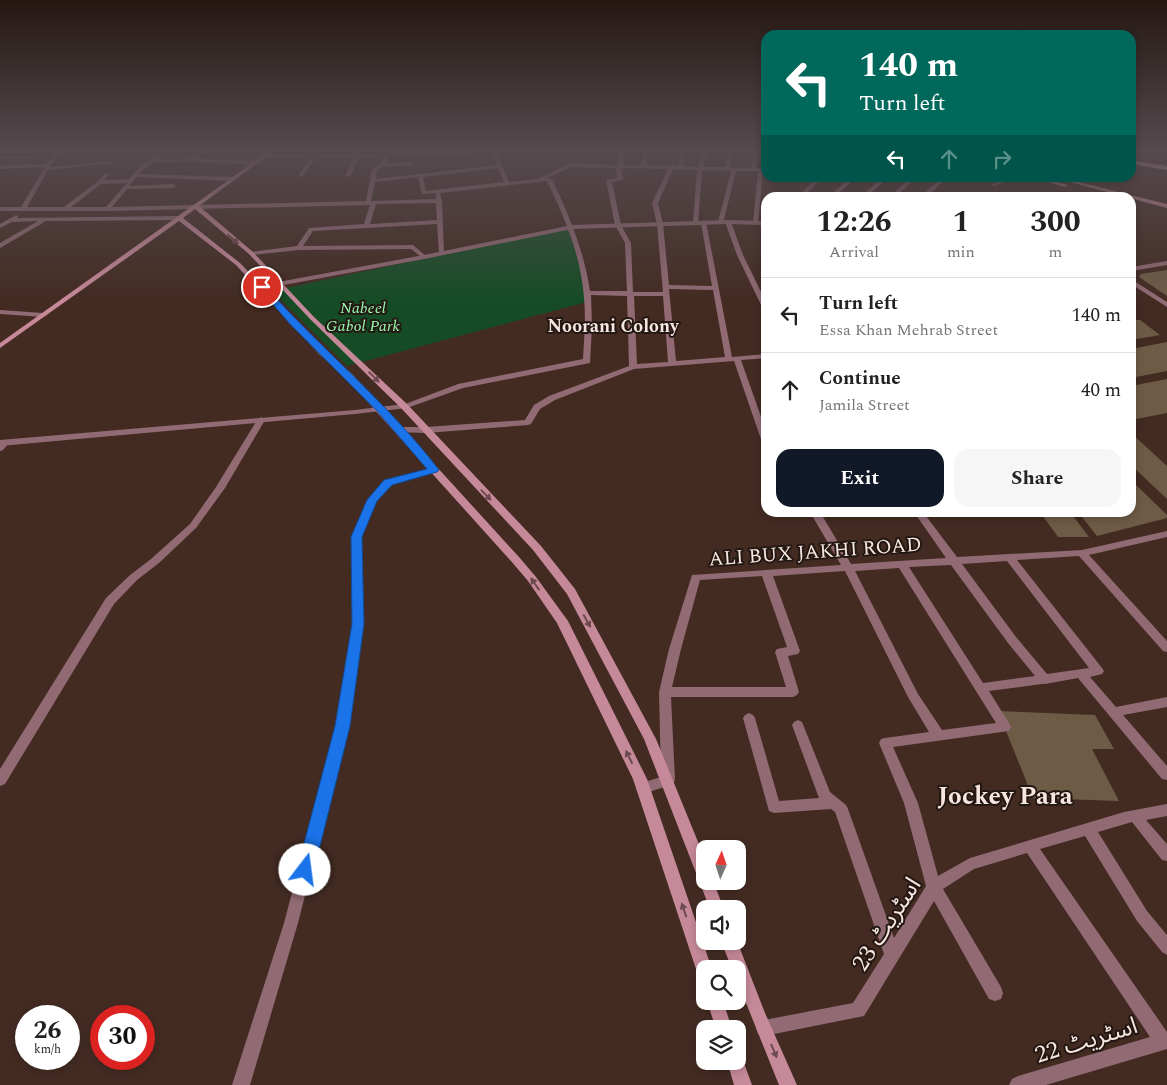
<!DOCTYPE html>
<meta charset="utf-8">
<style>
body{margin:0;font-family:Spectral,"Noto Sans Arabic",serif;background:#f6f6f6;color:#222;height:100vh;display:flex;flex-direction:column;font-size:19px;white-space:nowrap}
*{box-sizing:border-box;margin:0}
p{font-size:16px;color:#767676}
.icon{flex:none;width:28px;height:28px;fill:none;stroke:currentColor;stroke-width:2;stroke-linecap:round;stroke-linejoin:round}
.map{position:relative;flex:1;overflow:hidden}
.sheet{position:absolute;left:761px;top:192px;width:375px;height:325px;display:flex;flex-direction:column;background:#fff;border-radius:15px;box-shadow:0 2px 8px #0003}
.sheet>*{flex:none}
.hud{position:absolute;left:761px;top:30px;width:375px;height:152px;border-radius:15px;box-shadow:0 2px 8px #0003;background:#00695c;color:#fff;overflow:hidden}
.needle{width:32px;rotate:3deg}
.buttons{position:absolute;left:696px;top:840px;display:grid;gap:10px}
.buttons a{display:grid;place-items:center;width:50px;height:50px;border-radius:10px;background:#fff;box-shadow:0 2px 8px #0003;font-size:25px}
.speed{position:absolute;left:15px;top:1005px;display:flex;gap:10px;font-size:25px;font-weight:700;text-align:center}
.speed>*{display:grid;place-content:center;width:65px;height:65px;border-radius:50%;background:#fff;box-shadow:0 2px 8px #0003;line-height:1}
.speed small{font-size:12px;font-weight:400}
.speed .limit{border:8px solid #d22;background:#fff;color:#111}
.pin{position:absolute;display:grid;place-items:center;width:42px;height:42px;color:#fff;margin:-21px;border:2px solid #fff;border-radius:50%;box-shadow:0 1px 5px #0007}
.me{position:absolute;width:55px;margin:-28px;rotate:15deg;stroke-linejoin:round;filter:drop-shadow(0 0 4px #0008)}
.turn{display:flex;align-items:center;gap:18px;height:105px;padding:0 15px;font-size:22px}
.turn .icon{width:65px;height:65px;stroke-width:2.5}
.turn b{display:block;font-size:35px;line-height:42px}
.lanes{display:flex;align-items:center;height:48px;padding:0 15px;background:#0003;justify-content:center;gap:25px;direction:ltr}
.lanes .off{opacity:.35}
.eta{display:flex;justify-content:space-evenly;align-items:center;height:85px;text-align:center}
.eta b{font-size:30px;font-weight:700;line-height:35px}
.action{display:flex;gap:10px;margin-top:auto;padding:10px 15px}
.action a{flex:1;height:58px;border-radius:15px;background:#111827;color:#fff;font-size:20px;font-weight:700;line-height:58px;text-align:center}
.action a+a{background:#f6f6f6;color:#222}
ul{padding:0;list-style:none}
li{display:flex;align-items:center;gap:15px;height:75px;padding:0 15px;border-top:1px solid #e0e0e0}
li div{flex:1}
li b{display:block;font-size:19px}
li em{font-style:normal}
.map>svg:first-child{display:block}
</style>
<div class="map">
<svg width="1167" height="1085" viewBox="0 0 1167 1085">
<rect width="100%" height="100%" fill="#432b22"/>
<path fill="#164c25" d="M572 227 587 302 347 366 272 291Z"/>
<path fill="#6e5b46" d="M1167 270V296L1139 277 1141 274Z
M1131 320H1140L1160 335 1131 340Z
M1167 342V371L1131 378V349Z
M1167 379V413L1131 420V386Z
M1131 433 1167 466V499L1131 465Z
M1131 480 1167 515V518L1097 536 1078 512H1131Z
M1040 512H1070L1089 537H1058Z
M998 711 1095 715 1114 749H1092L1119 801 1033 798Z"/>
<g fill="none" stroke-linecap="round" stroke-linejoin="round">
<path fill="#916a74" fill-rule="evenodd" d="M59 149H64L58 154 50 167 111 161 114 163 48 170 27 207H64L98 181 105 173 110 174 104 180 129 179C137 170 157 148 169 149L157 159C165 159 181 160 189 158 196 156 198 149 206 149L195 158 255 161 258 163 255 165 183 161 179 162H153L139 174 233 177 236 179 233 181 137 177 129 186 173 184 176 186 173 188 127 189 112 207 366 201 372 169 382 164V157H359L351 175 348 177 345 175 354 157H316L302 177 299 175 311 157H262L264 155H368L516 149 514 150 496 151 509 182 538 179 570 163 616 165 618 164 620 149H624L623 165H641L645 149H649L646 165 669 166 672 164 678 166 681 149H685L683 166 698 167 704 149H708L703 167H725L729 149H733L730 168H751L756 149H760L756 168 766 169V171H763L758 224 753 223 758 171H736L723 223 718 222 731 171 702 170 698 224 693 223 697 170 673 169 658 203 663 224 669 285 712 286 701 223 706 222 732 357 766 354V358L741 360 766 431V445L762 442 734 361 634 369 555 400 540 409 531 424 528 425 426 433 395 432V428L398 427H426L525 420 534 405 549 396 629 366 627 296 591 295 592 326 590 363 463 388 407 408H404L400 406 458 384 583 359C584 339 586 318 584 298 581 256 565 218 547 181L440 193 442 201 444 254 439 253 437 224 313 231 303 246 413 245 426 256V258L424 259 411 249 299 250 251 255 248 253 249 252 297 246 309 228 364 224 370 205 108 211H0V207H21L45 167 0 169V165L47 164 54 152ZM491 152 497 165 376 179 377 170 385 166H410L413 164 410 162 387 163V157ZM571 167 616 168 617 178 606 180 615 225 625 243 627 291H590C584 251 569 215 552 179L547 178ZM498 168 504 182 426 191 423 177ZM621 168 668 169 652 203 657 224 663 292H633L631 243 621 225 612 182 623 180ZM418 177 422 194 436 193V199L371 201 375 182ZM127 183 106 207H71L101 184ZM436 203 437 220 370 224 376 204ZM669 289 713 290 725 357 676 361ZM634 296H663L668 362 637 364Z
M0 156H35L37 157 35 158H0Z
M817 178H822L802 198H796Z
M850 178H856L833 198H827Z
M882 178H888L865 198H859Z
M910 178H916L894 198H888Z
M941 178H947L925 198H919Z
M1007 178H1013L995 186 990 185Z
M16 215 18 216V218L179 216 182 218 179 220 46 221 0 248V243L38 221 12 222 0 228V224Z
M728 220 731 222 743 255 766 302V311L763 309 737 255 725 222Z
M1167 261V265L1131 271V267Z
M1131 279 1167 302V307L1131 284Z
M0 310 43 313 47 315 43 317 0 314Z
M261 417 265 420 225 488 196 528 159 563 137 580 114 604 5 784 0 786V769L106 598 129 576 151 559 190 524 216 487 257 420Z
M5 440 9 443 3 450 0 451V443Z
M434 467 439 470 437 472 391 484 376 501 361 537 364 624 348 726 298 923 250 1085H232L284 923 336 726 352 624 351 537 367 500 385 480Z
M810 512H820L851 564 946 558 914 512H923L957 557 1082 550 1167 531V537L1089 555 1167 641V652L1163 651 1079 556 1017 560 1102 668 1104 671 1102 674 1090 677 1116 707 1167 697V707L1123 715 1167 766V780L1162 779 1078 678 1045 684H1042L989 691 1009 723 1011 727 1009 731 893 747 918 803 938 876 970 858 1124 812 1167 804V816L1146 820 1167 844V861L1162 860 1132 822 1098 832 1147 911 1167 935V955L1162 952 1137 921 1085 836 1040 849 1167 1032V1049L1046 1085H1009L1012 1079 1018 1076 1150 1037 1027 853 974 869 943 889 1001 987 1003 993 1001 999 995 1001 989 999 934 901 864 1016 764 1036 758 1034 756 1028 758 1022 764 1020 853 1003 884 954 835 812 831 809 774 813 769 811 743 718 745 715 749 713 753 715 755 718 779 801 819 798 792 725 794 722 798 720 802 722 830 792 846 805 848 809 894 938 926 886 904 803 879 743 881 739 885 738 929 732 908 697 845 571 773 576 800 651 798 654 788 656 799 692 797 695 793 697H671L675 780 673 784 643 794 638 792 636 788 638 784 661 777 659 692 669 649 692 575 841 565ZM1007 561 1089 668 1047 674 1016 637 962 564ZM951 565 1008 643 1035 676 983 683 909 567ZM899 568 996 723 942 730 918 694 855 571ZM762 576 787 647 777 649 775 652 786 687H672L681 649 700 580Z"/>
<path fill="#916a74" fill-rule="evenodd" d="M1110 195 1112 198H1105V197Z
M728 220 766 221V225L728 224 572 229 424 259 262 289 259 287 262 285 424 255 572 225Z
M404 404H407V408L355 414 0 446V440L355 410Z"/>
<path fill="#c68999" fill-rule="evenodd" d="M272 149H277L199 206 253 252 314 317 407 404 541 546 575 589 656 739 705 859V881H713L724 909H710L644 739 567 594 533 550 401 408 310 319 249 254 195 209 183 218 240 263 325 350 352 374 519 557 536 577 568 621 647 779 712 969H705V980L699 978 697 972 633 779 557 623 528 581 511 561 346 378 319 354 236 265 179 221 0 348V343Z
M1034 178H1041L1068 185 1065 187Z
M1055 178H1062L1167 204V208Z
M721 941H737L765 1013 797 1085H779L738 983V969H732Z
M707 1001H723L732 1029H716Z
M738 1054 741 1055 752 1085H734L727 1061H738Z"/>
<path fill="#fdc3d2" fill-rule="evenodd" d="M1131 160 1167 166V170L1131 164Z"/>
</g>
<defs><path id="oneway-solid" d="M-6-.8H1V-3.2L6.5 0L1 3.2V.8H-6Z" transform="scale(1.25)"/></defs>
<g fill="#6c4a4f">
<use href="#oneway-solid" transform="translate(233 239) rotate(40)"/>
<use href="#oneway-solid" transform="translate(374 377) rotate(44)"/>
<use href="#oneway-solid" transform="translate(486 495) rotate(46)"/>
<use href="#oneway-solid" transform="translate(535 584) rotate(-125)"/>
<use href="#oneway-solid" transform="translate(587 621) rotate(61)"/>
<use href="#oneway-solid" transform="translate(629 757) rotate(-116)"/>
<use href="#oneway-solid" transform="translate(684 910) rotate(-109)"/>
<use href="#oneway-solid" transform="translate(774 1051) rotate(67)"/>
</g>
<linearGradient id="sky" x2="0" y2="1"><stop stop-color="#251813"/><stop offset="0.5" stop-color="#554a4f"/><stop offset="1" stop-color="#554a4f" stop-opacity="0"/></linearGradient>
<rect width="1167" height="301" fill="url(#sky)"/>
<path fill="#1a73e8" stroke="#114b97" d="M260 286H265C320 348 389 404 439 470L437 472 392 485 377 501 362 537 364 624 350 726 314 870 311 875 305 877 300 875 297 870 335 726 352 624 351 537 367 500 384 480 427 469 377 411 290 324 260 289Z"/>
<g text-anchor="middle" stroke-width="4" stroke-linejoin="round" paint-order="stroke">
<g font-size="16" font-style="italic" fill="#98fbac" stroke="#221712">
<text x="363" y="313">Nabeel<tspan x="363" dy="18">Gabol Park</tspan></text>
</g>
<g font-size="18" font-weight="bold" fill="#f6e6df" stroke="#221712">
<text x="613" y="332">Noorani Colony</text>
</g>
<g font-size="20" fill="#f6e6df" stroke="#221712">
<text transform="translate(815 551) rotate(-4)" y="7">ALI BUX JAKHI ROAD</text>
</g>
<g font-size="24" fill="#f6e6df" stroke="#221712">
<text transform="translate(886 924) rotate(-57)" y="8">اسٹریٹ 23</text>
<text transform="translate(1086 1040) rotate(-17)" y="8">اسٹریٹ 22</text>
</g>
<g font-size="25" font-weight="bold" fill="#f6e6df" stroke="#221712">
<text x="1005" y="804">Jockey Para</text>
</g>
</g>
</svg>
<div class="buttons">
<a><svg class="needle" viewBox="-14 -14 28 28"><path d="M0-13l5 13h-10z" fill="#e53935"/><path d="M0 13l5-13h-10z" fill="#767676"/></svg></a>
<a><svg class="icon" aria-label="sound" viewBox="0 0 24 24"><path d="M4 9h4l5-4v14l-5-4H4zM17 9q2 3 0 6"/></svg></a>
<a><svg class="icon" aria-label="search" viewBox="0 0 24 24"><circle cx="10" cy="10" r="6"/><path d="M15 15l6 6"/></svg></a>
<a><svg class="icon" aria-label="layers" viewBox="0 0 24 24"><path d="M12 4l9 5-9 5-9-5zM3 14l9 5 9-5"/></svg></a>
</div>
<div class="speed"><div>26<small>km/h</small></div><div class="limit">30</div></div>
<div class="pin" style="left:262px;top:287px;background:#d93025"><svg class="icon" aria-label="arrive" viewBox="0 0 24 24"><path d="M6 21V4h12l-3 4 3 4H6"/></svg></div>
<svg class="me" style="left:305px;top:870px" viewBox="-20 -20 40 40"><circle r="19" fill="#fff"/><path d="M0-13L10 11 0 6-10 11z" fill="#1a73e8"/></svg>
<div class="hud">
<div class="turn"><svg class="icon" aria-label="left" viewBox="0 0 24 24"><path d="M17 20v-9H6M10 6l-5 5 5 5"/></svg><div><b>140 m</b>Turn left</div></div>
<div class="lanes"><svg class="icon" aria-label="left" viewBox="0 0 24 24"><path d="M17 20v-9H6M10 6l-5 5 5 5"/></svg><svg class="icon off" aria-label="ahead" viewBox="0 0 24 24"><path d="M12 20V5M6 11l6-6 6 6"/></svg><svg class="icon off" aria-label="right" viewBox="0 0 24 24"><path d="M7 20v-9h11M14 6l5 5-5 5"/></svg></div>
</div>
<section class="sheet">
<div class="eta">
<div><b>12:26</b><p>Arrival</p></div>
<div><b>1</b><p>min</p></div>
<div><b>300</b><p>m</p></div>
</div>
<ul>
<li><svg class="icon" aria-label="left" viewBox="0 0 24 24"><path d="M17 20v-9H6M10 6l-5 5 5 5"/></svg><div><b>Turn left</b><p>Essa Khan Mehrab Street</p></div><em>140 m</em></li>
<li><svg class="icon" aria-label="ahead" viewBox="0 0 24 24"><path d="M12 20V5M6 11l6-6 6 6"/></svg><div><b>Continue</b><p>Jamila Street</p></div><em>40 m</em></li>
</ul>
<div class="action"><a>Exit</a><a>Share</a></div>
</section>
</div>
